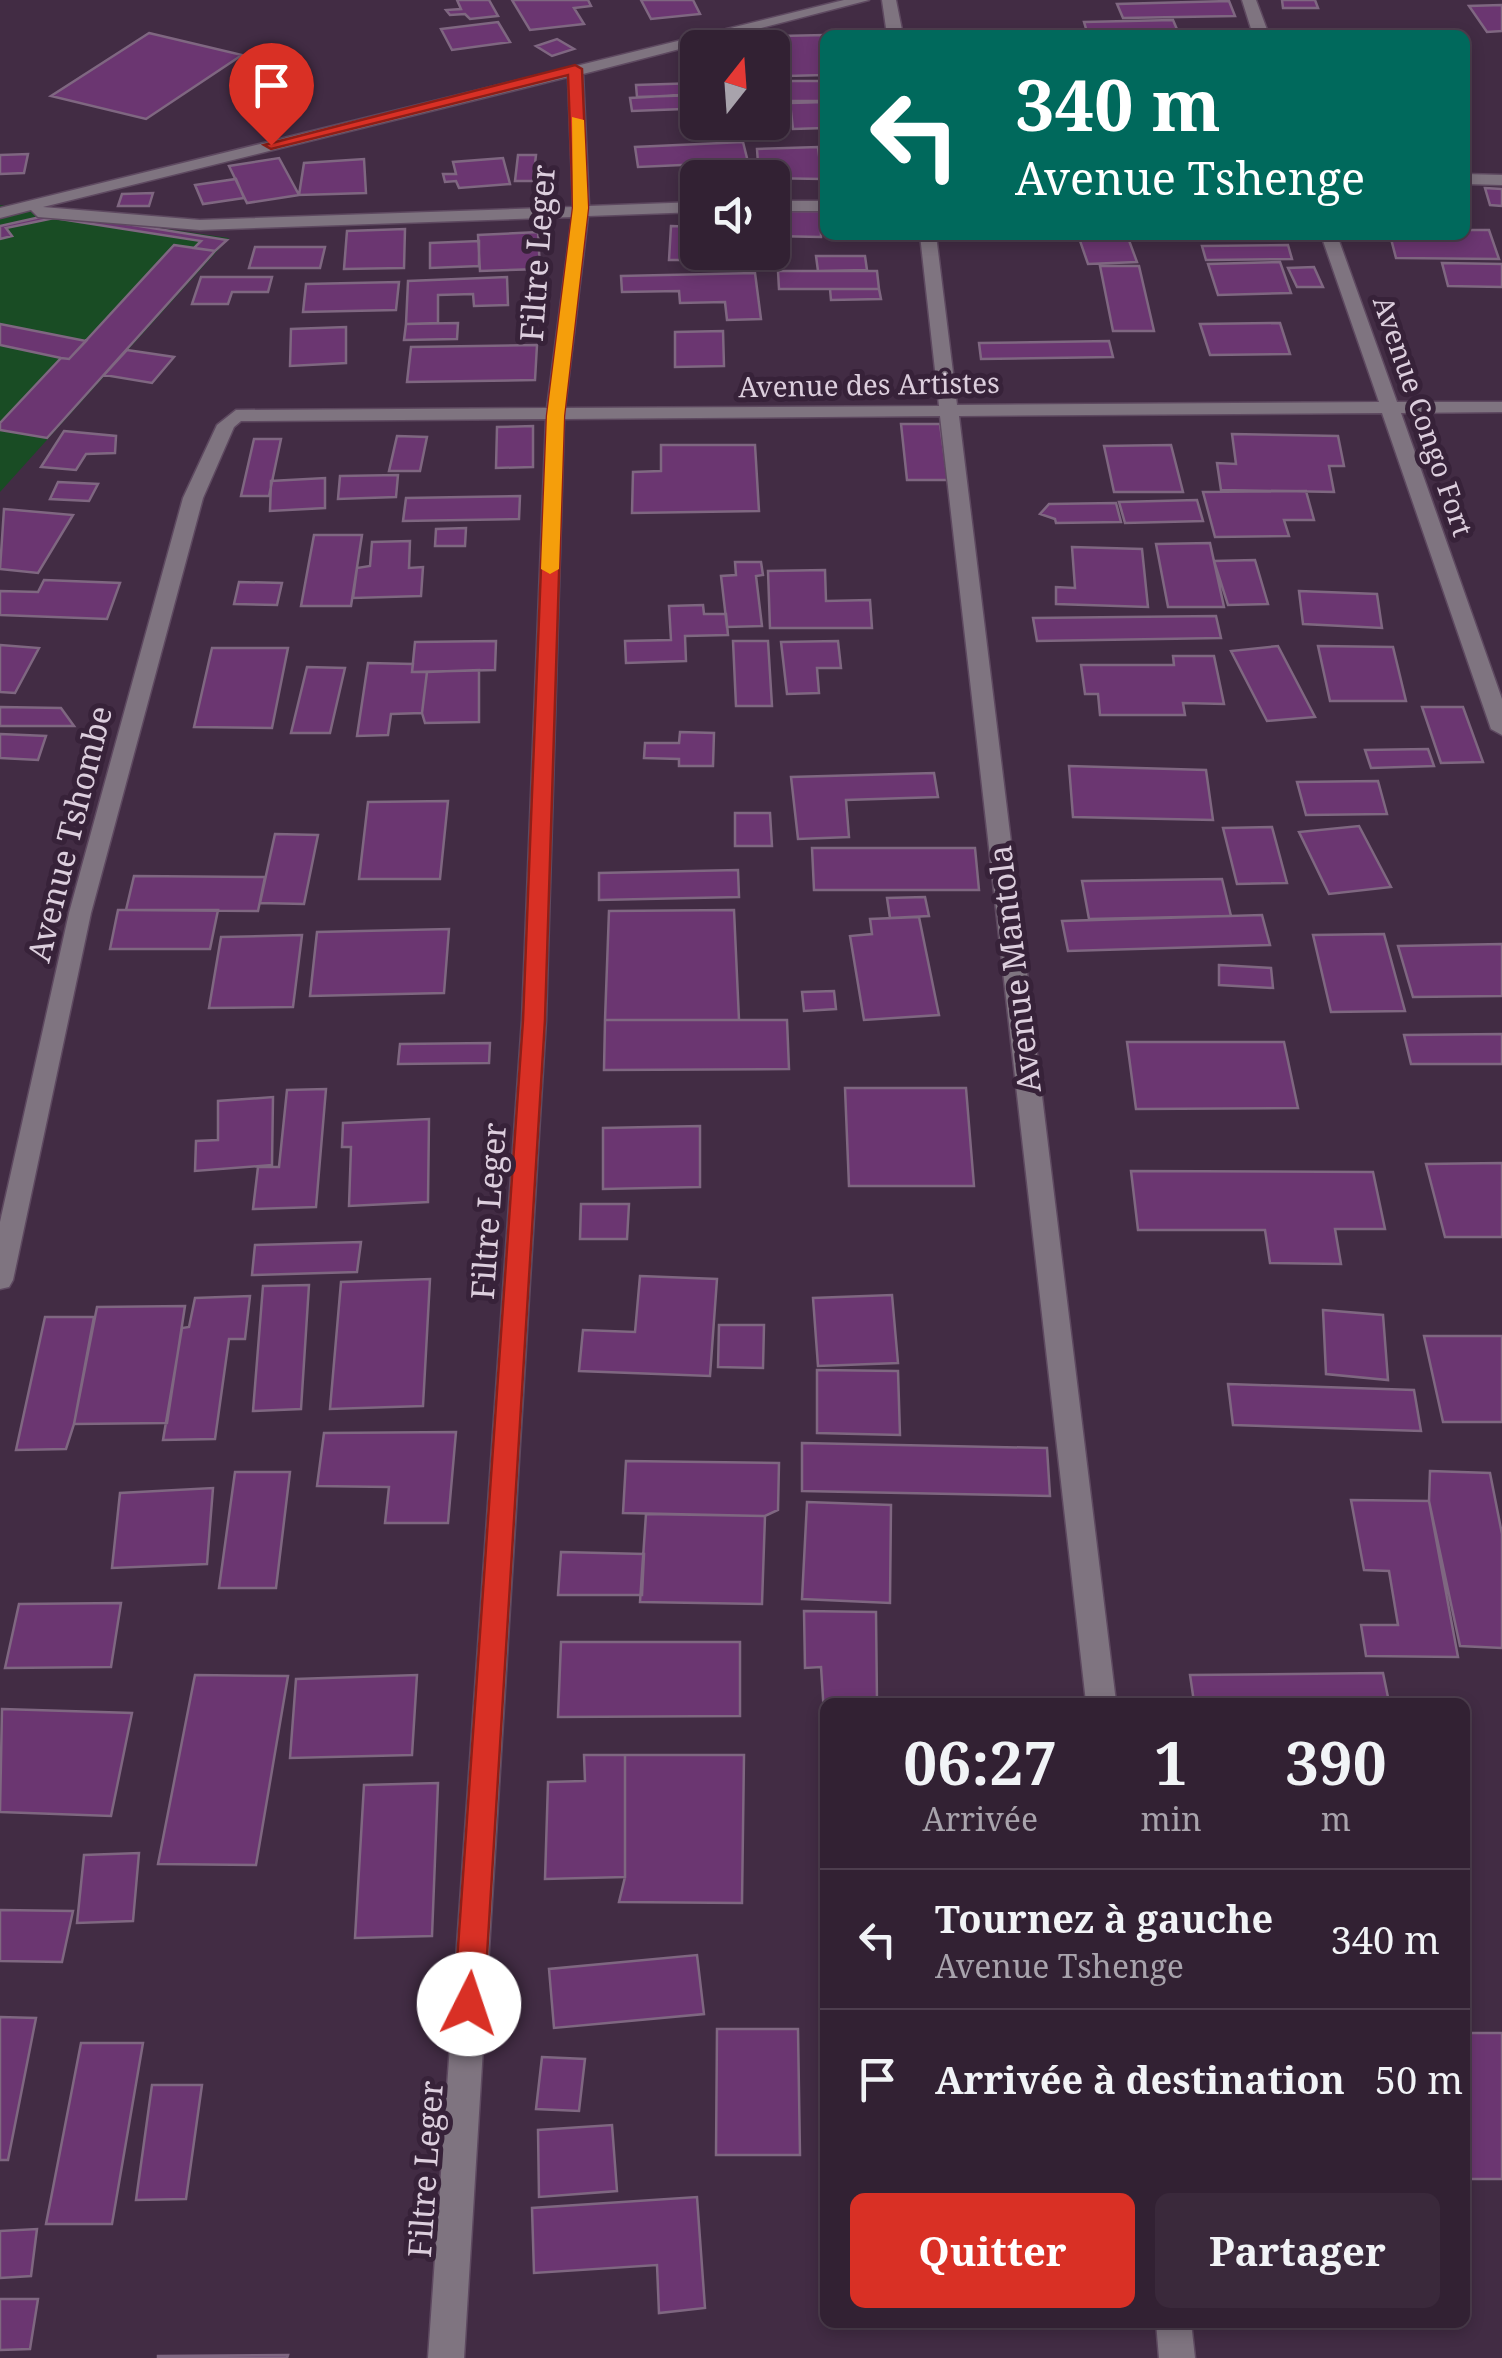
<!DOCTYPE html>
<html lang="fr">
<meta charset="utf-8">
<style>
body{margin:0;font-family:"Noto Serif",serif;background:#3a293b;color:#f1f3f6;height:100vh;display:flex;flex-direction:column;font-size:38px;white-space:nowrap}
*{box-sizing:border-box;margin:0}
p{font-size:32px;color:#a8a3ac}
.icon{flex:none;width:55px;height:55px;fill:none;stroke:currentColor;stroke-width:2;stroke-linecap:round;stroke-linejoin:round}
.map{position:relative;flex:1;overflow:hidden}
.sheet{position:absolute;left:820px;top:1698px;width:650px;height:630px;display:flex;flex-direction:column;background:#322133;border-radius:15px;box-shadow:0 5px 15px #0003,0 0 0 2px #4d3e4e}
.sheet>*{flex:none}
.top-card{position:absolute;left:820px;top:30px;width:650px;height:210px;border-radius:15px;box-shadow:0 5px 15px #0003,0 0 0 2px #4d3e4e;background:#00695c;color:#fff;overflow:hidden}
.needle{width:65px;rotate:17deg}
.fabs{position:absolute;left:680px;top:30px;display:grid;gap:20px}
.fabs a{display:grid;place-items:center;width:110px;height:110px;border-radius:15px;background:#322133;box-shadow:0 5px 15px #0003,0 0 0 2px #4d3e4e;font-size:50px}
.pin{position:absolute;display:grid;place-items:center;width:85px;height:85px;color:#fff;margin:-102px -42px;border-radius:50% 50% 50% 0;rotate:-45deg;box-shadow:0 0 10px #0007}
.pin .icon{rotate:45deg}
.me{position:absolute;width:110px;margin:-55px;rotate:4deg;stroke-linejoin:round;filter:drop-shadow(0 0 8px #0008)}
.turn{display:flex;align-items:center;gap:35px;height:210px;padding:0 30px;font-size:45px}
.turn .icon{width:130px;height:130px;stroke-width:2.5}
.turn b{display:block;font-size:70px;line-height:85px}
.eta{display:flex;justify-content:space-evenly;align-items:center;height:170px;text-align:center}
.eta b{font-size:60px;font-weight:700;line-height:70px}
.primary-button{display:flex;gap:20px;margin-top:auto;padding:20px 30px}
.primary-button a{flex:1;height:115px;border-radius:15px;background:#d93025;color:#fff;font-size:40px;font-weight:700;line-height:115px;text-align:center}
.primary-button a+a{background:#3a293b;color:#f1f3f6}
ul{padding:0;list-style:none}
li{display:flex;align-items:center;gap:30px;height:140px;padding:0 30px;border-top:2px solid #4d3e4e}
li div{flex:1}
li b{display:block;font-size:38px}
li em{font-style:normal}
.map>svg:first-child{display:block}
</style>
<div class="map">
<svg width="1502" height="2358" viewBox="0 0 1502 2358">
<rect width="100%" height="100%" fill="#422c44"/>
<path fill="#194c24" d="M0 205 229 238 0 492Z"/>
<path fill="#6b3671" stroke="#7f6781" stroke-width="2.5" d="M457 0H489L498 16 470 19 465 14 450 15 446 10 461 9Z
M512 0H588L591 6 574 8 584 24 530 30Z
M641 0H693L700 14 651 19Z
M1282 0H1315L1318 8H1283Z
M1229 1 1235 16 1123 18 1117 4Z
M1502 5V31L1487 32 1469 6Z
M1173 20 1179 34 1088 35 1084 22Z
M498 22 510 42 452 50 441 29Z
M1459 31 1461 35 1328 32Z
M149 33 242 55 146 119 51 96Z
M825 35V75L786 76 780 36Z
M557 39 574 49 552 56 536 46Z
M785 81H825V101H786Z
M698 83V95L637 97 636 85Z
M680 95 683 109 632 111 630 98Z
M825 102V128L793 129 790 103Z
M772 108H789L790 122 762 123 772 122Z
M743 142 748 162 638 167 635 147Z
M818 147 822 179 759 178 757 149Z
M28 154 24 173 0 174V155Z
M518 155H536L533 181H515Z
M279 158 299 195 247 203 229 166Z
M503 158 510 184 459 188 456 181 445 182 443 174H456L453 162Z
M364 159 366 193 299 195 304 163Z
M236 179 244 198 203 204 195 185Z
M1485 188 1502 189V206L1490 205Z
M153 193 149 206H118L122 194Z
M772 211H821V237L772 236Z
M58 213 227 240 215 251 194 248 201 241 54 218 6 228 12 236 0 239V226Z
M671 226 698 227V252H736L735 260H669Z
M405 229 404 268 344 269 347 231Z
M1465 230H1489L1499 259 1396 258 1390 235H1465Z
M538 232 540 269 480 271 478 235Z
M1078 235H1127L1137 262 1088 264Z
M479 241V266L430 268V243Z
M174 245 215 251 47 438 0 430V423L61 358 69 359Z
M1288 245 1292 259 1206 260 1202 246Z
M255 247H325L320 268H249Z
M816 256H865L867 270 818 271Z
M1280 262 1291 293 1218 295 1208 264Z
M1442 263 1502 264V287L1448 286Z
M1100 266H1139L1154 331H1113Z
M1314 267 1323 287H1297L1288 268Z
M778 271H877L879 289H779Z
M755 273 761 319 727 320 725 302 680 303 679 291 622 292 621 276Z
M201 277H272L268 292H232L228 304H192Z
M507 277 508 305 474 306 473 294 438 295V323L406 324 408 281Z
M399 282 396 310 303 312 306 284Z
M830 289H879L881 299 831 300Z
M458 323 457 339 404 340 406 324Z
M1280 323 1290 354 1210 355 1200 324Z
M0 324 86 341 69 359 61 358 0 345Z
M346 327V363L290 366 291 329Z
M723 331 724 366 675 367V332Z
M1109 341 1113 357 981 359 979 343Z
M537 345 535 380 407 382 411 347Z
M127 350 174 357 152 383 104 375Z
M901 424H940L948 480H907Z
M533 426V467L496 468 497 427Z
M64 431 116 436 115 453 86 454 76 470 41 467Z
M1232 434 1338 436 1344 466H1329L1334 492 1221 490 1217 463 1236 464Z
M397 436 427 437 420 471H389Z
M254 439H281L269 496H241Z
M661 445H755L759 511 632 513 633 472 661 471Z
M1171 445 1183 492H1114L1104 446Z
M398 475 396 497 338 499 340 476Z
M325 478V508L270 511 271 481Z
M58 482 98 484 89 501 50 499Z
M1306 491 1314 520H1284L1289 536 1215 537 1203 492Z
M520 496 519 519 403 521 406 498Z
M1197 500 1203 521 1125 523 1119 502Z
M1116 503 1121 522 1056 523 1055 519 1040 514 1049 504Z
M4 509 73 515 38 573 0 569Z
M466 528 465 546H435L436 529Z
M314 535H362L351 606H301Z
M410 541 409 568 423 567 421 596 353 598 357 568 370 566 372 542Z
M1210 543 1224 607H1168L1156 544Z
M1072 547 1142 549 1148 607 1056 604V587L1075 588Z
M1255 560 1268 604 1228 605 1214 561Z
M735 562H761L763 575 756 576 762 626 727 627 721 576 736 575Z
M825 570 826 601 870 600 872 628H770L768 571Z
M44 580 120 583 107 619 0 615V591L38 592Z
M239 582 282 583 277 605 234 604Z
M1299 591 1377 594 1382 628 1303 624Z
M703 605 704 614H726L728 635 685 636 686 661 626 663 625 641 671 640 669 606Z
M1216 616 1221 638 1037 641 1033 618Z
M496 641 495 670 412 672 415 642Z
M733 641H768L772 706H736Z
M838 641 841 668H817L819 693 787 694 781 642Z
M0 645 39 648 15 693 0 692Z
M1278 646 1315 717 1267 721 1231 651Z
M1318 646 1393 647 1406 701H1330Z
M212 648H288L272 728 194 727Z
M1173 656H1214L1224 704 1183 703 1185 715H1100L1098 694H1085L1081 665H1174Z
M368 663 413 664 412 672H427L422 713 391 714 388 735 357 736Z
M307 667 345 668 330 733H291Z
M479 670V722L425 723 422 713 427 672Z
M0 707 61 708 74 726H0Z
M1422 707H1463L1483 762 1441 763Z
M680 732 714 733 713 766H679V759L644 758 645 743H679Z
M0 734 46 736 38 760 0 758Z
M1428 749 1434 766 1371 768 1365 750Z
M1069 766 1206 770 1213 820 1073 817Z
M934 773 938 797 846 800 849 837 798 839 791 777Z
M1378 781 1387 814 1306 815 1297 782Z
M448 801 440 879H359L368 802Z
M735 813H770L772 846H735Z
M1359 826 1391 887 1329 894 1299 832Z
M1272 827 1287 883 1237 884 1223 828Z
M275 834 318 835 304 904 260 903Z
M812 848H975L979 890H814Z
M738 870 739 897 599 900V873Z
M134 876 265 877 258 911 126 910Z
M1222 879 1231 916 1089 919 1082 881Z
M925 897 929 916 890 918 887 898Z
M118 910H218L210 949H110Z
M734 910 739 1020H605L609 911Z
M1262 915 1270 945 1068 951 1062 921Z
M919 917 939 1015 864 1020 850 936 872 934 870 919Z
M449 929 444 993 310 996 317 932Z
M1384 934 1405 1011 1331 1012 1313 935Z
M302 935 293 1007 209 1008 221 937Z
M1502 944V996L1413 997 1398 946Z
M1219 965 1271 968 1273 988 1219 985Z
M834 991 836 1009 804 1011 802 992Z
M605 1020H787L789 1069 604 1070Z
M1502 1034V1064H1411L1404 1035Z
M1127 1042H1284L1298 1108 1136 1109Z
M490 1043 489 1063 398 1064 400 1044Z
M845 1088H966L974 1186H849Z
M326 1089 316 1207 253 1209 258 1167H279L287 1090Z
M273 1097 272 1165 195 1171 196 1141 218 1140V1101Z
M429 1119 428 1202 349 1206 351 1147H342L343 1123Z
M700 1126V1187L603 1189V1128Z
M1502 1163V1237H1445L1426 1164Z
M1131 1171 1373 1172 1385 1229H1335L1341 1264 1270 1263 1265 1230H1138Z
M581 1204H629L627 1239H580Z
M361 1242 357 1272 252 1275 255 1245Z
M640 1276 717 1279 710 1376 579 1371 583 1330 635 1332Z
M430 1279 423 1406 330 1409 341 1282Z
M309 1285 301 1409 253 1411 263 1286Z
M892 1295 898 1363 818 1366 813 1298Z
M250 1296 245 1339H229L215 1439 163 1440 182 1328 189 1327 195 1298Z
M185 1306 167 1423 74 1424 97 1307Z
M1323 1310 1383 1315 1388 1380 1326 1374Z
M45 1317H94L74 1424 66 1449 16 1450Z
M719 1325H764L763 1368 718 1367Z
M1424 1336H1502V1422H1443Z
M817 1370 898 1371 900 1435 817 1433Z
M1228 1384 1414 1390 1421 1431 1233 1425Z
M456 1432 448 1523H385L389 1487 317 1486 324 1433Z
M802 1443 1047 1448 1050 1496 802 1491Z
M626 1461 779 1463 778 1510 765 1516 623 1513Z
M1430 1471 1490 1473 1502 1534V1648L1460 1646 1429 1501Z
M235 1472H290L276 1588H219Z
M213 1488 207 1564 112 1568 120 1493Z
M1351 1500 1429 1501 1458 1657 1366 1656 1361 1625H1398L1389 1571 1364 1570Z
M807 1502 891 1505 890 1603 802 1599Z
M646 1514 765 1516 762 1604 640 1602Z
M561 1552 644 1554 642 1595H558Z
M121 1603 111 1667 5 1668 19 1604Z
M804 1611 876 1612 877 1702H825V1730L821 1667 805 1668Z
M561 1642H740V1716L558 1717Z
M1383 1673 1389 1702H1194L1190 1675Z
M195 1675 288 1676 256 1865 158 1864Z
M417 1675 412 1755 290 1758 296 1679Z
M2 1709 132 1713 111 1816 0 1812Z
M584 1755H625V1877L545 1879 548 1782 585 1781Z
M625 1755H744L742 1903 619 1902 625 1877Z
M438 1783 432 1936 355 1938 364 1785Z
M139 1853 133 1921 77 1923 84 1855Z
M0 1910 73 1911 62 1962 0 1961Z
M697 1955 704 2014 554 2028 549 1969Z
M0 2017 36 2018 8 2160H0Z
M717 2029H798L800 2155H716Z
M1465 2033H1502V2179H1465Z
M81 2043H143L112 2224H46Z
M542 2057 585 2059 579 2111 536 2109Z
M152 2085H202L186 2199 136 2200Z
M612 2125 617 2191 539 2197 538 2130Z
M697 2197 705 2308 659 2313 657 2265 534 2273 532 2208Z
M37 2229 31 2276 0 2278V2231Z
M0 2299H38L30 2349 0 2350Z
M288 2355 287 2358H158V2356Z"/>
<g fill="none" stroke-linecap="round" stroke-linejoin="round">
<defs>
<path id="minor" d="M844 0H869L583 74 589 206 698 202V212L588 216 565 408 939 406 920 235H936L957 405 1379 402 1321 235H1337L1397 402H1502V412L1401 413 1502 699V735L1491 729 1382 413 959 416 1116 1702H1086L940 416 564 419 546 1020 464 2358H428L522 1020 546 419 241 421 234 427 203 498 91 913 13 1280 9 1287 0 1289V1222L69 913 183 498 217 425 236 410 547 408 572 217 200 230 38 217 31 210 0 218V208ZM568 77 573 207 200 220 43 207Z
M882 0H896L903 35H887Z
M1242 0H1256L1269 35H1253Z
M1465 174 1502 175V185L1465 184Z
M772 201H825V211H772Z
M1156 2322H1191L1195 2358H1159Z"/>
</defs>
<use href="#minor" stroke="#5e4960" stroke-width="3"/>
<use href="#minor" fill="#7f7480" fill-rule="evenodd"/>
</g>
<path fill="#d93025" stroke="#8d1f18" stroke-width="2.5" d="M575 65 582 69 588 208 564 416 545 1020 484 2004 479 2013 469 2017 459 2013 454 2004 523 1020 547 416 573 208 568 75 271 149 264 145Z"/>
<path fill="#f59e0b" d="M572 117 584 120 588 208 564 416 559 569 550 574 541 569 547 416 573 208Z"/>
<g text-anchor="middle" stroke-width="10" stroke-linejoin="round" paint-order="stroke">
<g font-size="28" fill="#dccedd" stroke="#372239">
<text transform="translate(869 385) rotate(-1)" y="10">Avenue des Artistes</text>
<text transform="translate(1423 416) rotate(71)" y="10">Avenue Congo Fort</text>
</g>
<g font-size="32" fill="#dccedd" stroke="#372239">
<text transform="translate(538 253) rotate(-86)" y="11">Filtre Leger</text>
<text transform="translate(70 834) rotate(-76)" y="11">Avenue Tshombe</text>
<text transform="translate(1015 969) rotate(-97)" y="11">Avenue Mantola</text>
<text transform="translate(489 1211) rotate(-86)" y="11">Filtre Leger</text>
<text transform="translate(426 2169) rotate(-86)" y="11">Filtre Leger</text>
</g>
</g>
</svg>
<div class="fabs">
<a><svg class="needle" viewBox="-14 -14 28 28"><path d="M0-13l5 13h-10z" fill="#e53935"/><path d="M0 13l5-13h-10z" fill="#a8a3ac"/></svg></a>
<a><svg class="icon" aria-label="sound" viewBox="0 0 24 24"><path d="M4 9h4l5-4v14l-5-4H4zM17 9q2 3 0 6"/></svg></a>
</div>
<div class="pin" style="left:271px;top:145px;background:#d93025"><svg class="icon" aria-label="arrive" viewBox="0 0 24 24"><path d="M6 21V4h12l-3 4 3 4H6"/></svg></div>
<svg class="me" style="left:469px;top:2004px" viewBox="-20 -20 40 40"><circle r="19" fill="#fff"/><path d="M0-13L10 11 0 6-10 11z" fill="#d93025"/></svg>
<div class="top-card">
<div class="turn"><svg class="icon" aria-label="left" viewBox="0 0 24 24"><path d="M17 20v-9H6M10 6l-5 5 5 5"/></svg><div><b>340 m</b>Avenue Tshenge</div></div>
</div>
<section class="sheet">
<div class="eta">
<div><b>06:27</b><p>Arrivée</p></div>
<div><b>1</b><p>min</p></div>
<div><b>390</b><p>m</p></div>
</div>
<ul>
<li><svg class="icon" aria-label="left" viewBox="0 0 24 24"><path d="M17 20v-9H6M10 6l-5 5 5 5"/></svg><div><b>Tournez à gauche</b><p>Avenue Tshenge</p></div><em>340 m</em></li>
<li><svg class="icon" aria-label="arrive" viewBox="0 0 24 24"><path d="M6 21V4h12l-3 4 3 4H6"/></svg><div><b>Arrivée à destination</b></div><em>50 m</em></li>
</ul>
<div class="primary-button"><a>Quitter</a><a>Partager</a></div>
</section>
</div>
